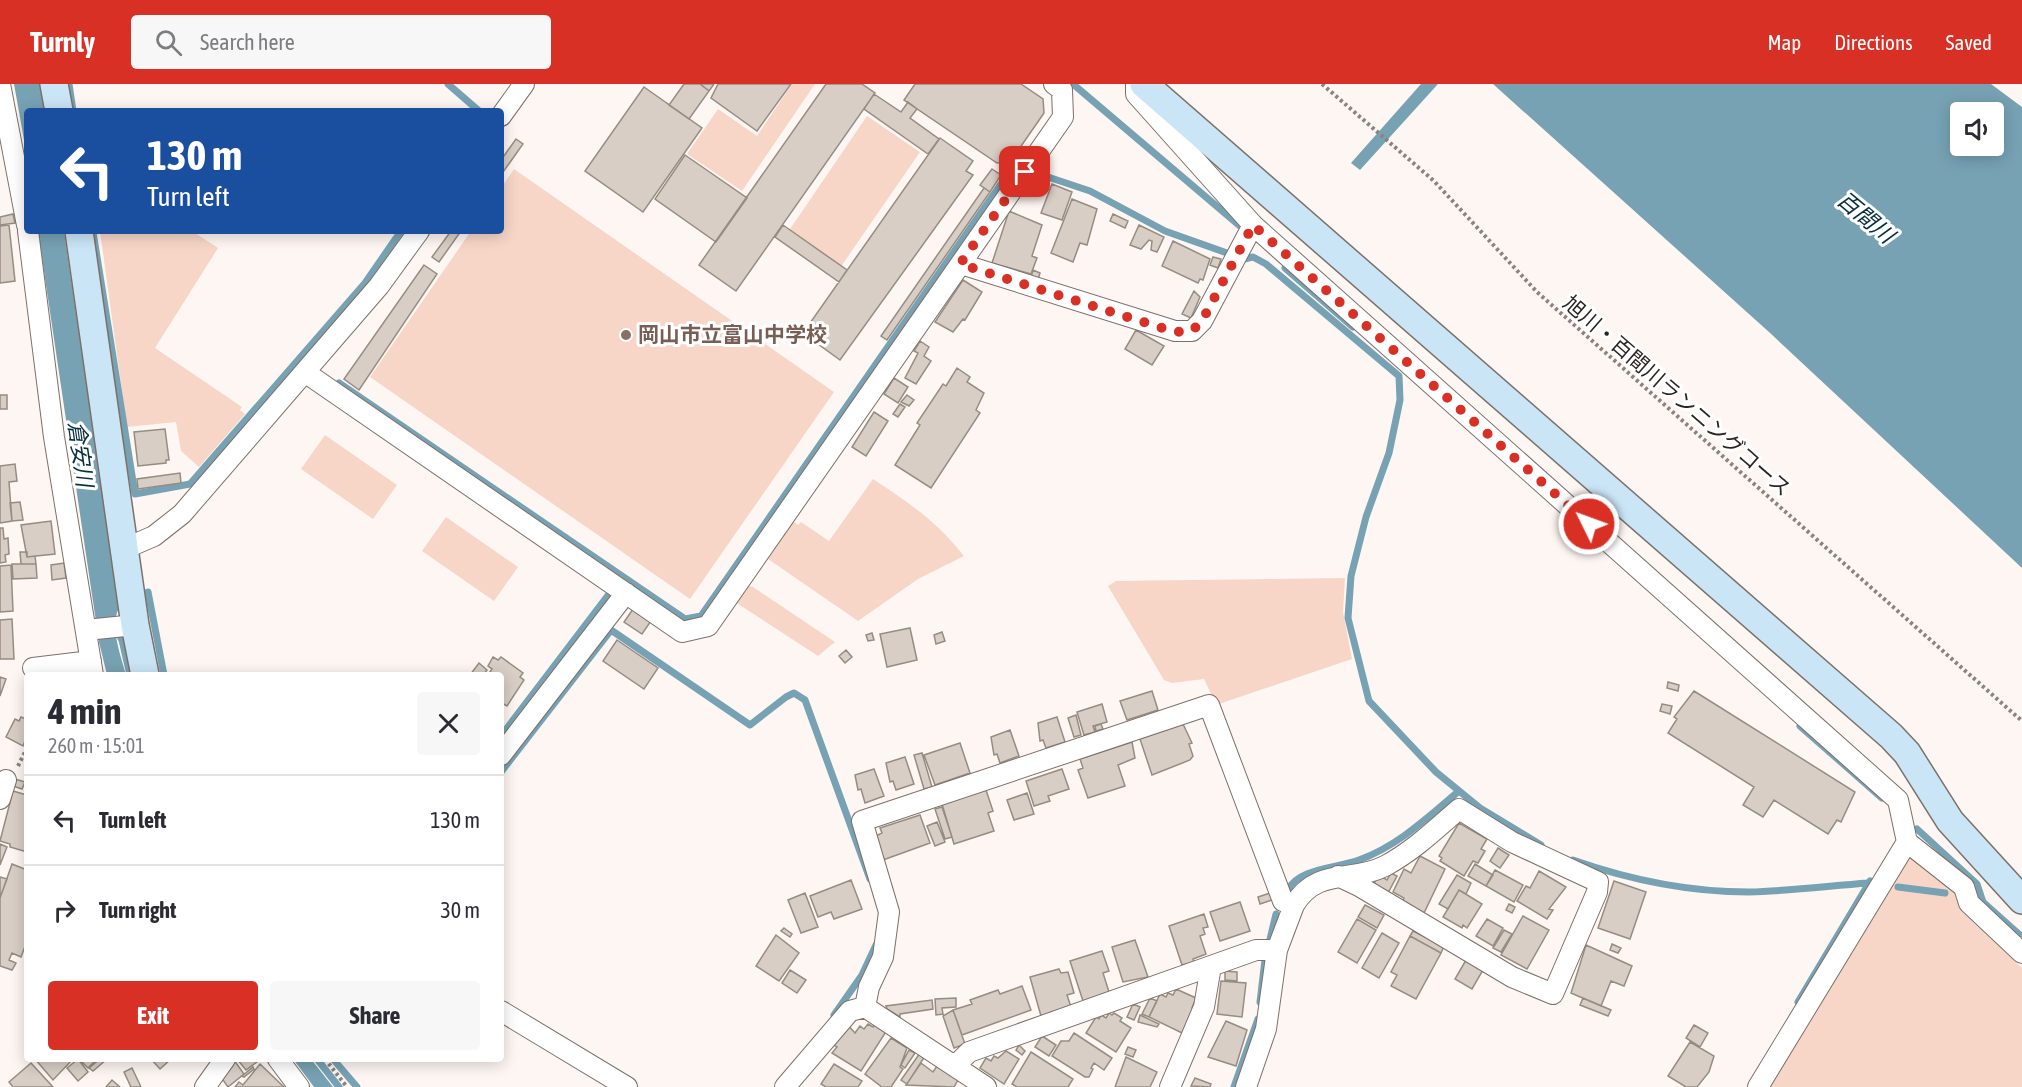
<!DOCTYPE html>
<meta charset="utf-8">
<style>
body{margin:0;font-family:"Asap Condensed","Noto Sans JP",sans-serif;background:#f7f7f7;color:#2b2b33;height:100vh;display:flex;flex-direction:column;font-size:22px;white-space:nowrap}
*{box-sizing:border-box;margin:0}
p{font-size:20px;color:#7c7c81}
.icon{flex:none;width:33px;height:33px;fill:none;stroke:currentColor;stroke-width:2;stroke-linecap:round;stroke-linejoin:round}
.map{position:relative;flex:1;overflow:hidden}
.sheet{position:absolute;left:24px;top:588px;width:480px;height:390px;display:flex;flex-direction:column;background:#fff;border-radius:6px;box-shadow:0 3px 15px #0003}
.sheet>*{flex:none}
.hud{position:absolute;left:24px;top:24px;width:480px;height:126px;border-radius:6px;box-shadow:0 3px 15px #0003;background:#1a4fa0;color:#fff;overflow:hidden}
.tools{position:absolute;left:1950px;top:18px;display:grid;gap:12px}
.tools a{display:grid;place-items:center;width:54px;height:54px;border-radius:6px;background:#fff;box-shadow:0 3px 15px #0003;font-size:30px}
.pin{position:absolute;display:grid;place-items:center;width:51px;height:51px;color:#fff;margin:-26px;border-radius:12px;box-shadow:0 3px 9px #0006}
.me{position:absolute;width:66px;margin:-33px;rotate:312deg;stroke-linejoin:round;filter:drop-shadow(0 0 4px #0008)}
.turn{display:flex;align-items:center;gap:21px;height:126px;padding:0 24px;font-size:27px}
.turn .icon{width:78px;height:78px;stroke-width:2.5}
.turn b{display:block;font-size:42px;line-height:51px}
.round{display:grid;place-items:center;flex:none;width:63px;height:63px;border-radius:6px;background:#f7f7f7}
.summary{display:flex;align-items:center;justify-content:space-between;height:102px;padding:0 24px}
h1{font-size:36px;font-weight:700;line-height:45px}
.primary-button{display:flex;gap:12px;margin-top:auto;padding:12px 24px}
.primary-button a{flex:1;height:69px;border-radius:6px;background:#d93025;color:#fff;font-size:24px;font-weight:700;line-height:69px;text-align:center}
.primary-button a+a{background:#f7f7f7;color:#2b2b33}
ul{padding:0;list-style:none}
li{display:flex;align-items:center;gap:18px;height:90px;padding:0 24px;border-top:2px solid #e1e1e2}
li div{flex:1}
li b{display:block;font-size:22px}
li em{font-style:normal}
header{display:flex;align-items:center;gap:36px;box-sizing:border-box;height:84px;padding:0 30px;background:#d93025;color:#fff}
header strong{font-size:28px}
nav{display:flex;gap:33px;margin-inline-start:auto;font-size:21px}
.search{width:420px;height:54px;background:#f7f7f7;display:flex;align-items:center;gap:15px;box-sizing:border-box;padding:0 21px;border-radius:6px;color:#7c7c81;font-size:22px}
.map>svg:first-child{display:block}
</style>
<header>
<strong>Turnly</strong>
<div class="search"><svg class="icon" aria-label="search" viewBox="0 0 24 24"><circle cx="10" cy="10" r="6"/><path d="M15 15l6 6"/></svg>Search here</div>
<nav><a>Map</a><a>Directions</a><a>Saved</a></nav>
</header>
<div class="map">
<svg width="2022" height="1003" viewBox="0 0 2022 1003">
<rect width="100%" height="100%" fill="#fef6f2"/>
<path fill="#f7d6c7" d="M792 0H815L742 107 687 70 718 25 757 52Z
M867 32 920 68 840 184 788 148Z
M514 85 834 308 690 515 370 293 471 147H501V104Z
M100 147H192L218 164 155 264 242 323 240 326 245 330 199 383 181 367 176 338 127 343Z
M325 351 397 401 373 435 301 385Z
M873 395C911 420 935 436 964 472L918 495 858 537 768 475 793 437 798 441 801 438 829 457Z
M446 433 518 483 494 517 422 467Z
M1345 494 1343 528 1352 575 1216 621 1204 595 1172 599 1164 596 1108 502 1116 497Z
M746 501 753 503 835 558 818 572 735 518Z
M1913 771 1957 806 1960 826 2022 884V1003H1768L1902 780Z"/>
<path fill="#77a2b4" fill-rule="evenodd" d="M14 0H40L45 27H27V73Z
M1421 0H1438L1360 86 1351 79Z
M1493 0H1991L2022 23V484L1769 248ZM1994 28V62H1960V28Z
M38 147H64L119 524C109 542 121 572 126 591H107L99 558Z
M293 975H311L333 1003H314Z"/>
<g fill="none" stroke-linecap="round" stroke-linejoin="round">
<path stroke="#77a2b4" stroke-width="7" d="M69 0 73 27
M448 0 479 27
M1073 0 1240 142
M1048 93 1090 107 1165 147 1244 175 1253 173 1266 180 1399 292 1400 316 1389 369 1366 433 1351 492 1348 534 1369 617 1436 688 1480 724 1541 761
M93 148 135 410 190 400 365 199 401 147
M1285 184 1353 243
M339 299 685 535 701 532 1010 87
M148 508 164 591
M116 545 122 556 130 591
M1800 642 1882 714
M501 652 609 510
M501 688 611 546 750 641 786 613 794 609 805 616 870 795
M1917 745 1977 800 1983 818 2022 853
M1573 776C1630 796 1688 808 1749 808 1788 807 1828 802 1868 799L1870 797
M1898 803 1945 809
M1288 806C1298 784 1338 784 1359 776 1398 762 1428 733 1459 707
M1260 918 1265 876 1276 830
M1798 918 1869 799
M834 931 862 891 876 861
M317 975 339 1003
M333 975 357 1003
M1234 1003 1258 935"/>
</g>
<path fill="#d8cec5" stroke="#958c82" stroke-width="1.5" d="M684 0H700L709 7 689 35 669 21Z
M700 0H714L709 7Z
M718 0H791L757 47 711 14Z
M826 0H862L875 9 736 207 699 181Z
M915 0H1021L1043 15 1044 29 1010 78 997 79 904 16Z
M644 3 702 44 643 128 585 87Z
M874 10 901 28 908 18 917 25 910 34 939 55 928 70 864 25Z
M940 54 973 77 966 87 973 91 840 276 803 249Z
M516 55 523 60 501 91V76Z
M685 71 747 114 716 158 655 115Z
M992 85 1001 91 990 108 980 101Z
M1052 100 1072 108 1062 136 1041 129Z
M984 104 990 108 887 256 881 252Z
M1072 115 1097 125 1087 161 1080 159 1073 178 1051 169Z
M1009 127 1042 141 1032 172 1037 174 1031 190 992 179Z
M13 130 15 139 0 141V133Z
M1113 130 1128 137 1125 144 1110 137Z
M9 141 15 197 0 199V142Z
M783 141 847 186 839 198 775 153Z
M1139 141 1164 153 1157 168 1151 166 1152 157 1149 156 1141 165 1130 161Z
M451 147H461L439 178 432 173Z
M1173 157 1210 175 1203 196 1200 195 1198 199 1162 182Z
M1213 173 1221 175 1218 184 1210 181Z
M424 181 437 190 359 306 344 295Z
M1033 186 1040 189 1038 196 1031 193Z
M963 196 982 208 965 236 963 235 953 248 935 238Z
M1194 207 1200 213 1191 234 1182 230Z
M1136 246 1164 262 1152 281 1125 265Z
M920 257 929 263 924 272 931 277 916 300 905 294 918 269 914 267Z
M957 284 970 293 967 298 984 309 976 326 980 329 931 404 895 381 920 341 917 339 943 300 946 302Z
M894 294 908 303 898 319 884 310Z
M0 311H7V325H0Z
M907 311 914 316 909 322 901 318Z
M900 320 905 323 898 333 893 330Z
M874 328 888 337 866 372 852 363Z
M165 345 169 376H166V379L138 382 134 348Z
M15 380 17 397 9 398 12 437 0 439V382Z
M180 389 181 399 138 405 137 395Z
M20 418 23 436 12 437 10 419Z
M51 437 55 470 27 473 21 441Z
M0 444H3L4 455 8 454 9 470 5 471 6 478 0 479Z
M20 468H27V473L35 472 36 480H21Z
M64 479 66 494 52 496 51 481Z
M12 480H36L37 494 13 495Z
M11 481 13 527 0 528V482Z
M633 525 651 537 642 550 624 538Z
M12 535 14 575H0V536Z
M910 544 917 576 887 583 880 550Z
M942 548 945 557 936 560 934 551Z
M872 549 874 556 868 557 866 551Z
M617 556 658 584 644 605 603 577Z
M846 566 852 573 845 579 839 572Z
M493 573 498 576 501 573 523 589 520 593 524 596 507 622 502 619 501 621V591H488L492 585 488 582Z
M479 579 487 586 483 591H470Z
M0 593 6 595 0 612Z
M1668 598 1679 601 1678 607 1667 604Z
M1152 607 1158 626 1127 636 1120 617Z
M1694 607 1855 708 1841 738 1837 736 1828 750 1774 716 1763 733 1743 721 1754 703 1668 649 1677 635 1674 633Z
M1102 620 1107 638 1093 642 1095 648 1084 651 1077 628Z
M1662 620 1672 622 1670 630 1660 627Z
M1076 631 1081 651 1074 653 1068 634Z
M21 633 26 635V654L23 662 6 653 15 635 19 637Z
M1057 633 1065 658 1046 664 1043 656 1040 657 1038 639Z
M1101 640 1103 645 1096 647 1095 642Z
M1183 640 1192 659 1189 660 1193 672 1190 676 1152 691 1140 655Z
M1010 646 1019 672 1000 679 997 670 994 671 991 653Z
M1132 658 1135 674 1118 681 1125 702 1088 714 1078 686 1083 684 1080 675Z
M960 659 970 689 935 701 924 671Z
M922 669 932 703 924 705 914 671Z
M905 673 914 700 896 706 893 697 890 698 886 679Z
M874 685 884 712 865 719 861 705 858 706 855 691Z
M1062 685 1069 705 1048 712 1050 717 1034 722 1026 697Z
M15 695 25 698 22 705 13 702Z
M986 706 993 727 988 729 994 747 954 760 942 720Z
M13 707 27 711V768L10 763V760L0 757Z
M1027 709 1034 730 1014 736 1007 716Z
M942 723 952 753 945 755 935 725Z
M920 731 930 759 883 776 876 752 882 749 880 744Z
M937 738 945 758 935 762 927 742Z
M1459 739 1487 755 1481 765 1485 767 1478 779 1473 777 1464 792 1440 777 1442 774 1439 772Z
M0 760 7 763 0 781Z
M1498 764 1509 771 1500 784 1490 777Z
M1420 772 1445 785 1424 829 1402 818 1404 814 1393 808 1404 785 1411 789Z
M12 780 27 786V857L21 873 12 869 9 876 16 879 12 886 0 882V814Z
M1475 780 1493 791 1486 802 1468 792Z
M1495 786 1523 801 1514 818 1486 802Z
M1539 787 1566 803 1549 825 1553 826 1547 835 1517 817 1526 802 1530 804Z
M1391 789 1397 792 1388 809 1373 801 1379 791 1387 796Z
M1457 791 1471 799 1466 810 1459 806 1448 825 1439 820Z
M0 793 7 795 0 814Z
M851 796 862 825 834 835 831 828 818 833 810 812Z
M1614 797 1646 808 1630 855 1598 844Z
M1459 806 1482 820 1467 844 1463 841 1462 844 1443 833Z
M805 809 818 843 801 849 788 816Z
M1270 809 1272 816 1260 820 1258 813Z
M1240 818 1250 847 1220 857 1210 828Z
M1509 820 1515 823 1512 829 1506 826Z
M1365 821 1384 831 1377 844 1358 833Z
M1204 830 1208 843 1203 844 1205 850 1200 852 1206 870 1193 875 1194 878 1182 881 1169 842Z
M1523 832 1549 846 1527 885 1501 871Z
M1357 835 1376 846 1357 879 1338 868Z
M1487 835 1503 844 1493 862 1476 852Z
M784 844 792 850 790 853 781 847Z
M1504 846 1512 850 1501 868 1493 864Z
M1413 847 1444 862 1441 869 1410 852Z
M1382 849 1399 859 1379 894 1362 884Z
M776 851 799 869 779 897 756 882Z
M1410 852 1441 869 1416 915 1391 902 1397 891 1391 888Z
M1135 856 1148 893 1123 898 1112 863Z
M1612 860 1621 864 1618 869 1610 866Z
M1586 861 1632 882 1624 902 1611 897 1601 922 1571 909Z
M1102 867 1109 887 1103 889 1109 908 1083 917 1070 877Z
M1466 876 1483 886 1472 905 1455 895Z
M1059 885 1061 889 1068 888 1074 909 1067 911 1071 923 1041 932 1030 893Z
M790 886 806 896 797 909 782 899Z
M1225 887 1237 888V897L1225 896Z
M1221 897 1246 899 1242 933 1217 930Z
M1022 902 1031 926 962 951 953 926 972 920 970 916 998 906 1000 910Z
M1176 905 1196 914 1192 924 1194 925 1182 949 1149 933 1160 910 1166 913 1168 909 1173 911Z
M956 914V923L942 924 943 930 936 931 935 915Z
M1150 914 1157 917 1149 933 1142 930Z
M1583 914 1611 926 1608 932 1580 921Z
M932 916 933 925 900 930V933L887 925 886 922Z
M1133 920 1140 923 1134 936 1127 933Z
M953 926 965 960 954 964 943 932Z
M1109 929 1112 931 1114 929 1122 934 1120 937 1131 944 1116 968 1086 949 1096 933 1099 935 1101 931 1106 934Z
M1140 931 1159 940 1157 943 1138 938Z
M1226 937 1247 946 1236 982 1208 973Z
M876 939 887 946 861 987 832 969 837 963 834 961 847 940 855 949 860 942 864 945 868 940 873 943Z
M1694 941 1708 949 1700 963 1686 954Z
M1074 949 1112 974 1104 986 1094 979 1091 984 1093 985 1089 993H1085L1052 972 1061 957H1069Z
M1042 952 1056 961 1049 972 1035 963Z
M891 954 907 964 900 983 903 985 891 1003H882L865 990Z
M1690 958 1714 972 1709 988 1697 1003H1686L1668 992Z
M1019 961 1025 967 1022 971 1016 966Z
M1128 963 1136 966 1133 973 1125 970Z
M909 966 915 969 905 984 901 981Z
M1006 967 1019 975 1004 1000 980 984 986 974 991 977 994 972 998 974Z
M1031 968 1073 995 1068 1003H1017L1012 1000Z
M920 969 925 972 907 1000 901 996Z
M1126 973 1157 988 1150 1003H1115Z
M35 975H73L53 996Z
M78 975 88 988 78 997 67 984Z
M79 975H97L88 984Z
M100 975H107L93 987 89 984Z
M151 975H171L160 985Z
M237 975H261L246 986Z
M234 976 244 990 228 1003 218 989Z
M31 979 53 1003H13L9 998Z
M921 979 933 988 937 982 958 996 954 1003 906 1001Z
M260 980 284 1003H235L239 998 243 1001Z
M834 980 862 997 858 1003H826L821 1000Z
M253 983 254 985 244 993 242 992Z
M132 984 141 1003H131L124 988Z
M1195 994 1211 1000 1210 1003 1191 1002Z
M112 996 120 1003H106Z"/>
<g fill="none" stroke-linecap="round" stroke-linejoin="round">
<defs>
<path id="street" d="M0 0 27 141
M1136 0V10L1253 141 1898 716 1907 758 1964 803 1969 819 2022 869
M501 32 524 0
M28 147 54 353 93 591
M961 180 1175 247H1192L1202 237 1253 141
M306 289 682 548 708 542 1063 33 1062 6 1054 0
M124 465 154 452 182 430 379 202 419 147
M86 546 135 541
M33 584 91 577
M501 671 626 509
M0 715 6 696
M1294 821C1317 783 1352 799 1385 782 1413 767 1436 745 1459 725L1512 758 1598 798 1597 808 1553 910 1512 893 1359 802 1338 792
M865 923 869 903 883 873 889 828 862 737 1209 621 1283 817 1294 821 1277 866 1266 945 1246 1003
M501 927 627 1003
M278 975 299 1003
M955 982 969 968 1256 866H1277
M205 1003 225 975
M785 1003 850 927 865 923 986 1003
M1170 1003 1204 923 1211 882
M1758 1003 1907 758"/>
<path id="secondary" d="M54 0 59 27
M1144 0 1891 652 1907 669 1950 737 2022 816
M79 147 135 541 145 591"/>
</defs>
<use href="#street" stroke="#7c706a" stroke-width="22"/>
<use href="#secondary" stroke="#7c706a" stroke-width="30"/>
<path stroke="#8a8380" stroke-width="4" stroke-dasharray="3 3" stroke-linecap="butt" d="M1322 0 1434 97 1537 208 2022 637
M18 682 27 664
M325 975 347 1003"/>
<use href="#street" stroke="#fff" stroke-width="20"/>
<use href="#secondary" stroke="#cae5f6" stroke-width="27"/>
</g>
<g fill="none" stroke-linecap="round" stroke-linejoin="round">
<path stroke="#d93025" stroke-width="10" stroke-dasharray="0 18" d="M1025 88 960 180 1175 248 1192 247 1202 237 1253 141 1589 440"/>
</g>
<circle fill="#8d6e63" stroke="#fff" stroke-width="2" cx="626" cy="251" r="6"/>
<g text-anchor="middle" stroke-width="6" stroke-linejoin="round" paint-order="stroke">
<g font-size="21" font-weight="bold" fill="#785e54" stroke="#fff" text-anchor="start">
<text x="638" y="258">岡山市立富山中学校</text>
</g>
<g font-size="21" fill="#2a2523" stroke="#fff">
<text transform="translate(1677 312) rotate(41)" y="7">旭川・百間川ランニングコース</text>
</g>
<g font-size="22" font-style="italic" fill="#052f3d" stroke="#fff">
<text transform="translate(1866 133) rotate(40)" y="8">百間川</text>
<text transform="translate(81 370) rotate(82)" y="8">倉安川</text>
</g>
</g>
</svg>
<div class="tools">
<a><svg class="icon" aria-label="sound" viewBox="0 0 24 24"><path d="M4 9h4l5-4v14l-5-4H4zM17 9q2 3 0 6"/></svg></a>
</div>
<div class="pin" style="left:1025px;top:88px;background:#d93025"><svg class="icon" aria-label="arrive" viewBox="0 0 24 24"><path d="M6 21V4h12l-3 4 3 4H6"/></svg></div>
<svg class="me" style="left:1589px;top:440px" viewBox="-20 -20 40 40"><circle r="17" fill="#d93025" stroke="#fff" stroke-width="3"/><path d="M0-11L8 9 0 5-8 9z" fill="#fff"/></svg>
<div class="hud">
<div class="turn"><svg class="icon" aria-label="left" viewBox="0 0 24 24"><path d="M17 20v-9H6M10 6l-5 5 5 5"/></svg><div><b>130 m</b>Turn left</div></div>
</div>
<section class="sheet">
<div class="summary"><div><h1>4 min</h1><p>260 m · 15:01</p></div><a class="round"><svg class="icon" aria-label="close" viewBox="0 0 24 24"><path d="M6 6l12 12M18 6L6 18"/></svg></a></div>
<ul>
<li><svg class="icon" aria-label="left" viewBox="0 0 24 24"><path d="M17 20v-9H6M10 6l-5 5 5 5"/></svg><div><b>Turn left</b></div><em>130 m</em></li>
<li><svg class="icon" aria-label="right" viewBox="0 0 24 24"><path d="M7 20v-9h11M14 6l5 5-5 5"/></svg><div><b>Turn right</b></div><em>30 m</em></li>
</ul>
<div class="primary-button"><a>Exit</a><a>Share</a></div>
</section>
</div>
